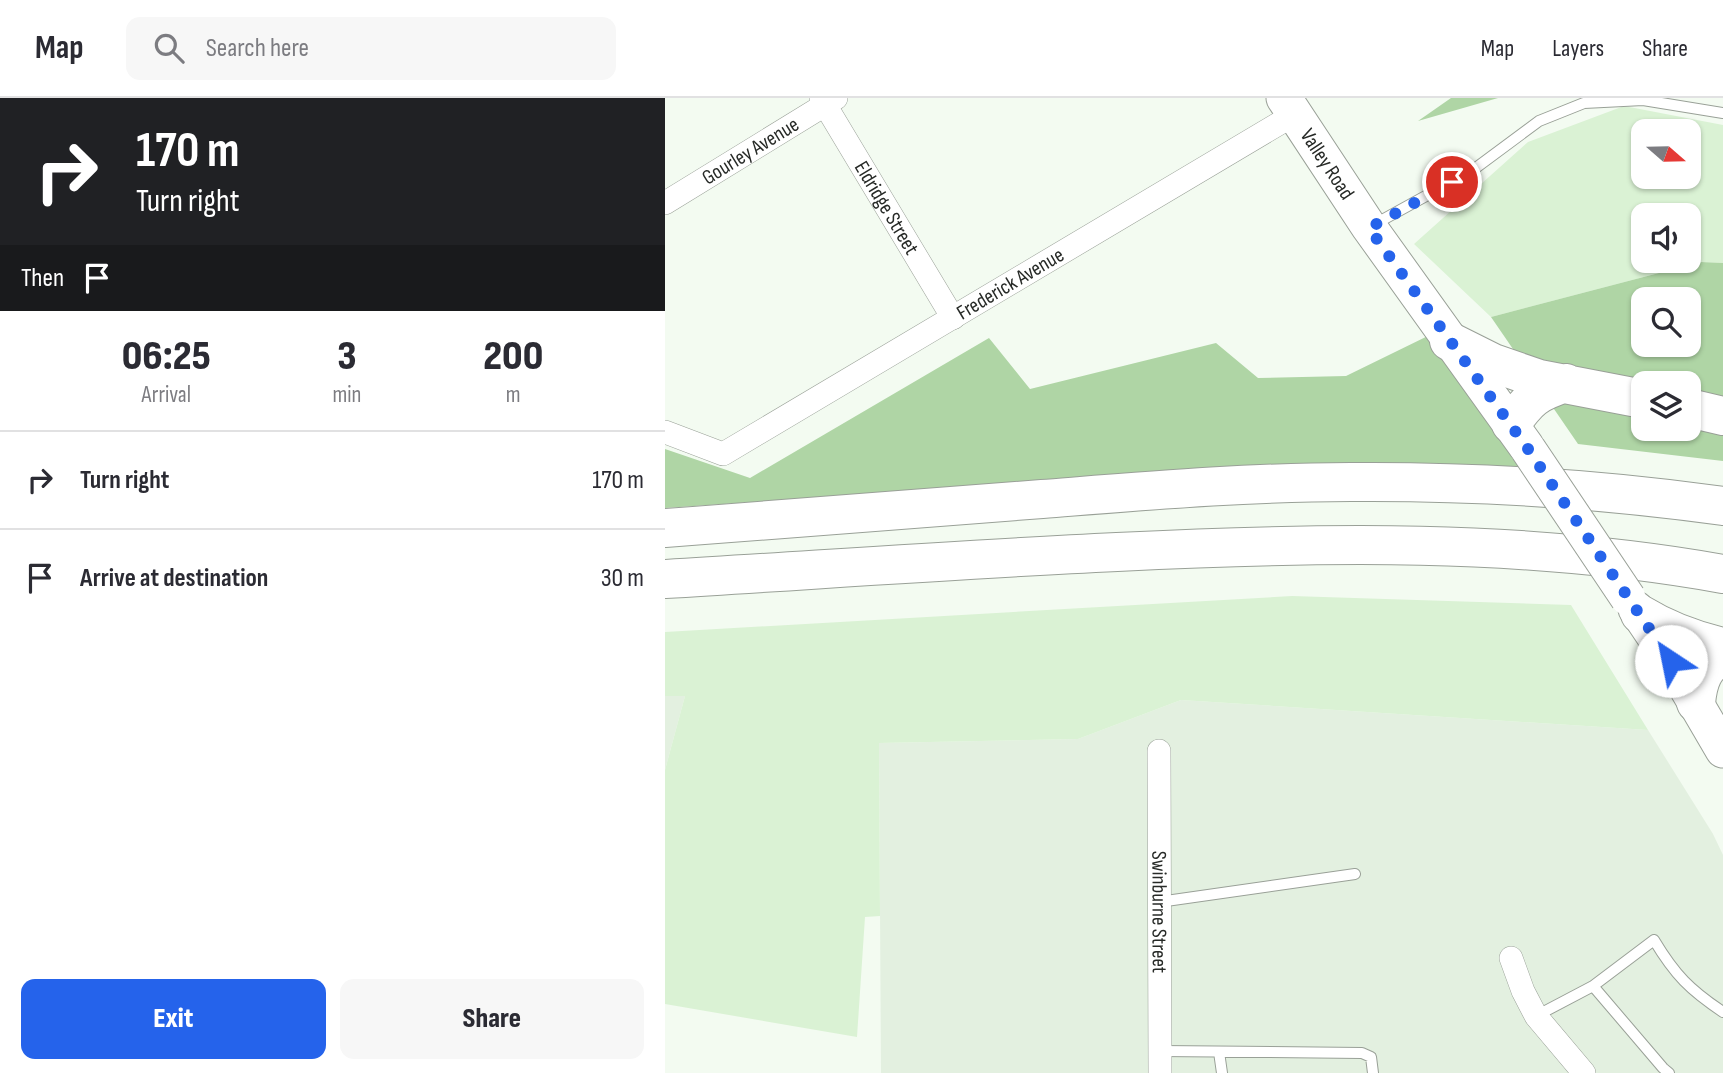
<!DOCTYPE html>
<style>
body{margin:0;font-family:"Sofia Sans Condensed",sans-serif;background:#f7f7f7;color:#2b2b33;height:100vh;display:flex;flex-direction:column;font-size:26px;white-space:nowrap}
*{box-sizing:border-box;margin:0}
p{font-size:23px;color:#7c7c81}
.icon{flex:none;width:38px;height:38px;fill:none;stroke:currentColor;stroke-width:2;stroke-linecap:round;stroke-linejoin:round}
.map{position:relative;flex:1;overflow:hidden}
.panel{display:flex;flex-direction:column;background:#fff;width:665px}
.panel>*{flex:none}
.hud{background:#202124;color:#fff;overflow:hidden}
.needle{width:46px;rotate:110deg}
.tools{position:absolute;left:966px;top:21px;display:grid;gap:14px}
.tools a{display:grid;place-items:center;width:70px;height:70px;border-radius:14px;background:#fff;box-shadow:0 2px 5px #0004;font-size:35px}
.pin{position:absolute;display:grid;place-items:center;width:60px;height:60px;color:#fff;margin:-30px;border:4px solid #fff;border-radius:50%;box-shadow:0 2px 7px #0007}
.me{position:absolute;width:77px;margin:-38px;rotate:326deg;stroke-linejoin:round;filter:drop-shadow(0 0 5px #0008)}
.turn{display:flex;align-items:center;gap:24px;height:147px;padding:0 21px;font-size:32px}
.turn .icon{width:91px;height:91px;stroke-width:2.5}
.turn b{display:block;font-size:49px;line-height:60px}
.then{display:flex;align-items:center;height:66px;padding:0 21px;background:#0003;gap:14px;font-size:26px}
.eta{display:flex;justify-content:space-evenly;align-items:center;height:119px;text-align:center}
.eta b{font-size:42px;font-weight:800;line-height:49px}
.cta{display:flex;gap:14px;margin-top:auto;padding:14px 21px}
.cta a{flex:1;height:80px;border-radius:14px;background:#2563eb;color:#fff;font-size:28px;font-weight:800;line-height:80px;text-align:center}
.cta a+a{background:#f7f7f7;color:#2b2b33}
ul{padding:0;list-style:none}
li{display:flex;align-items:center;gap:21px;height:98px;padding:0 21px;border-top:2px solid #e1e1e2}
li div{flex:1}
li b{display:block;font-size:26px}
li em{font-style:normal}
header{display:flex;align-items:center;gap:42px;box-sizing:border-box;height:98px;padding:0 35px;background:#fff;border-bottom:2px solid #e1e1e2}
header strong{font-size:33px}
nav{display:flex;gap:38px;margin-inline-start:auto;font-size:24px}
.search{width:490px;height:63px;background:#f7f7f7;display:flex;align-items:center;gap:18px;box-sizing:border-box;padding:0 24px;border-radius:14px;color:#7c7c81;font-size:26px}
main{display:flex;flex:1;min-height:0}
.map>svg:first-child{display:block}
</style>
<header>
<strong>Map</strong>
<div class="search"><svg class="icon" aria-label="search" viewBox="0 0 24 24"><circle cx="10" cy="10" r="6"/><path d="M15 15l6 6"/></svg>Search here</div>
<nav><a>Map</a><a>Layers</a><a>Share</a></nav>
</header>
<main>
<section class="panel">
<div class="hud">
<div class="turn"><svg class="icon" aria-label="right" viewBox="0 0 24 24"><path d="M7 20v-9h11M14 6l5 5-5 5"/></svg><div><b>170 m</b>Turn right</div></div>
<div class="then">Then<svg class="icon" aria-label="arrive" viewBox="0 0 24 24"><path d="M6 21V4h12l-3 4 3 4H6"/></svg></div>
</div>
<div class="eta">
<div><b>06:25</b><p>Arrival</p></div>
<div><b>3</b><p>min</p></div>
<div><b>200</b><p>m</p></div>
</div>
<ul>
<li><svg class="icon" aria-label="right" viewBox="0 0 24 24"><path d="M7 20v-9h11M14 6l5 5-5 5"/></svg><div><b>Turn right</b></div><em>170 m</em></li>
<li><svg class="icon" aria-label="arrive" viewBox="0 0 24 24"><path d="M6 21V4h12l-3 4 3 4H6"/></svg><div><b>Arrive at destination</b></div><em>30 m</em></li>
</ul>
<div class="cta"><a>Exit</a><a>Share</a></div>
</section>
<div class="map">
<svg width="1058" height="975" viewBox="0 0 1058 975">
<rect width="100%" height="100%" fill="#f3fbf1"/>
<path fill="#e3f0e0" d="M0 598H20L0 672Z
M516 602 983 632 1048 736 1058 757V975H216L214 645 413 641Z"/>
<path fill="#daf2d4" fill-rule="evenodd" d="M959 8 1058 27V165L1036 164 826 219 749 146 863 44ZM978 33H1024V79H978ZM978 117H1024V163H978Z
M627 498 906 507 983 632 516 602 413 641 214 645 215 818 200 819 192 939 0 906V672L20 598H0V534Z"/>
<path fill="#afd5a5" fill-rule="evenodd" d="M786 0H833L753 23Z
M1036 164 1058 165V363L913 346 826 219ZM978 201H1024V247H978ZM978 285H1024V331H978Z
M773 233 866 357 853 372 480 377 0 410V351L85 380 324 240 365 291 551 245 593 280 681 278Z"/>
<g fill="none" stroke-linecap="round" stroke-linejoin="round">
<defs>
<path id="service" d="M710 126 808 72 874 23 919 5 978 2 1058 15
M494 804 690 776
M928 888 998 970 1004 975
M871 918 928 888 989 842C1010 877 1025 892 1058 914
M495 953 697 955 706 959 708 975
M554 954 557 975"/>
<g id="minor">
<path id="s1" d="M156 0 288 220"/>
<path id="s2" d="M0 105 171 0"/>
<path id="s3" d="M0 334 58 356 630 16"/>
<path id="s4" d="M494 653 495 975"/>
<path d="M846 860 858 893 871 918 919 975"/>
</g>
<g id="primary">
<path id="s5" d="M619 0 704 129 861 348"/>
<path d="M971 511 1006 563 1058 652"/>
</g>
<path id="motorway" d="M784 243 828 265 874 281 978 301
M1024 310 1058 318
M846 326C864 301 870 295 901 285
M0 430C126 421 252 411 377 401 480 393 583 384 686 384 811 383 935 391 1058 408
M0 481C151 472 301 461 452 454 654 444 858 440 1058 476
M975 516C1001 532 1028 542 1058 549
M1031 605C1033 584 1038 567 1058 558"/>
</defs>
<use href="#service" stroke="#99a097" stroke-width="12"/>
<use href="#minor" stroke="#99a097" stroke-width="24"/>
<use href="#primary" stroke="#99a097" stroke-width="37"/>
<use href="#motorway" stroke="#99a097" stroke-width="40"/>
<use href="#service" stroke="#fff" stroke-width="10"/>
<use href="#minor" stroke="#fff" stroke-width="23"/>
<use href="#primary" stroke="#fff" stroke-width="35"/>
<use href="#motorway" stroke="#fff" stroke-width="38"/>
<defs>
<path id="primary-bridge" d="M863 351 963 500"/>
</defs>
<use href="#primary-bridge" stroke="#99a097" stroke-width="37" stroke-linecap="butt"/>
<use href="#primary-bridge" stroke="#fff" stroke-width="35"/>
</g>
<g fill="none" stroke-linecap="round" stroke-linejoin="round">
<path stroke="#2563eb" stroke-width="12" stroke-dasharray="0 21.6" d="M787 84 704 130 863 351 1006 563"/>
</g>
<g text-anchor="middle" stroke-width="7" stroke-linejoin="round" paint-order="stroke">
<g font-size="21" fill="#272a27" stroke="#fff">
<text dy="7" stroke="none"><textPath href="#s2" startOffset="100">Gourley Avenue</textPath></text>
<text dy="7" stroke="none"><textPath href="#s5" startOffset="79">Valley Road</textPath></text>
<text dy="7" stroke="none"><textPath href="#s1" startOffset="128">Eldridge Street</textPath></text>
<text dy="7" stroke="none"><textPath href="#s3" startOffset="396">Frederick Avenue</textPath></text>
<text dy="7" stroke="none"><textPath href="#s4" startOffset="161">Swinburne Street</textPath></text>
</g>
</g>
</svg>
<div class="tools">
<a><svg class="needle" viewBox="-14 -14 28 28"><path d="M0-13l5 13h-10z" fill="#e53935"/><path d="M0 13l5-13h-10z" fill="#7c7c81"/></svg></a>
<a><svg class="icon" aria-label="sound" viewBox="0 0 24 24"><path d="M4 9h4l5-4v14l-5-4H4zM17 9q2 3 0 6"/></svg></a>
<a><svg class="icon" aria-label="search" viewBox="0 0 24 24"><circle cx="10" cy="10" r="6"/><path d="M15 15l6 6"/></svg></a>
<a><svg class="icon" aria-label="layers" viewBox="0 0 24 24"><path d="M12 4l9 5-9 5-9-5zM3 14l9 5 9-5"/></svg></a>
</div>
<div class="pin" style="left:787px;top:84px;background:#d93025"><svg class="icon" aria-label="arrive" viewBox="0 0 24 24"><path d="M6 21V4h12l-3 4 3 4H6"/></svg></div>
<svg class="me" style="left:1006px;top:563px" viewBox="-20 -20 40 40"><circle r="19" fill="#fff"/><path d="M0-13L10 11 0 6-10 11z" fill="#2563eb"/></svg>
</div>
</main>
